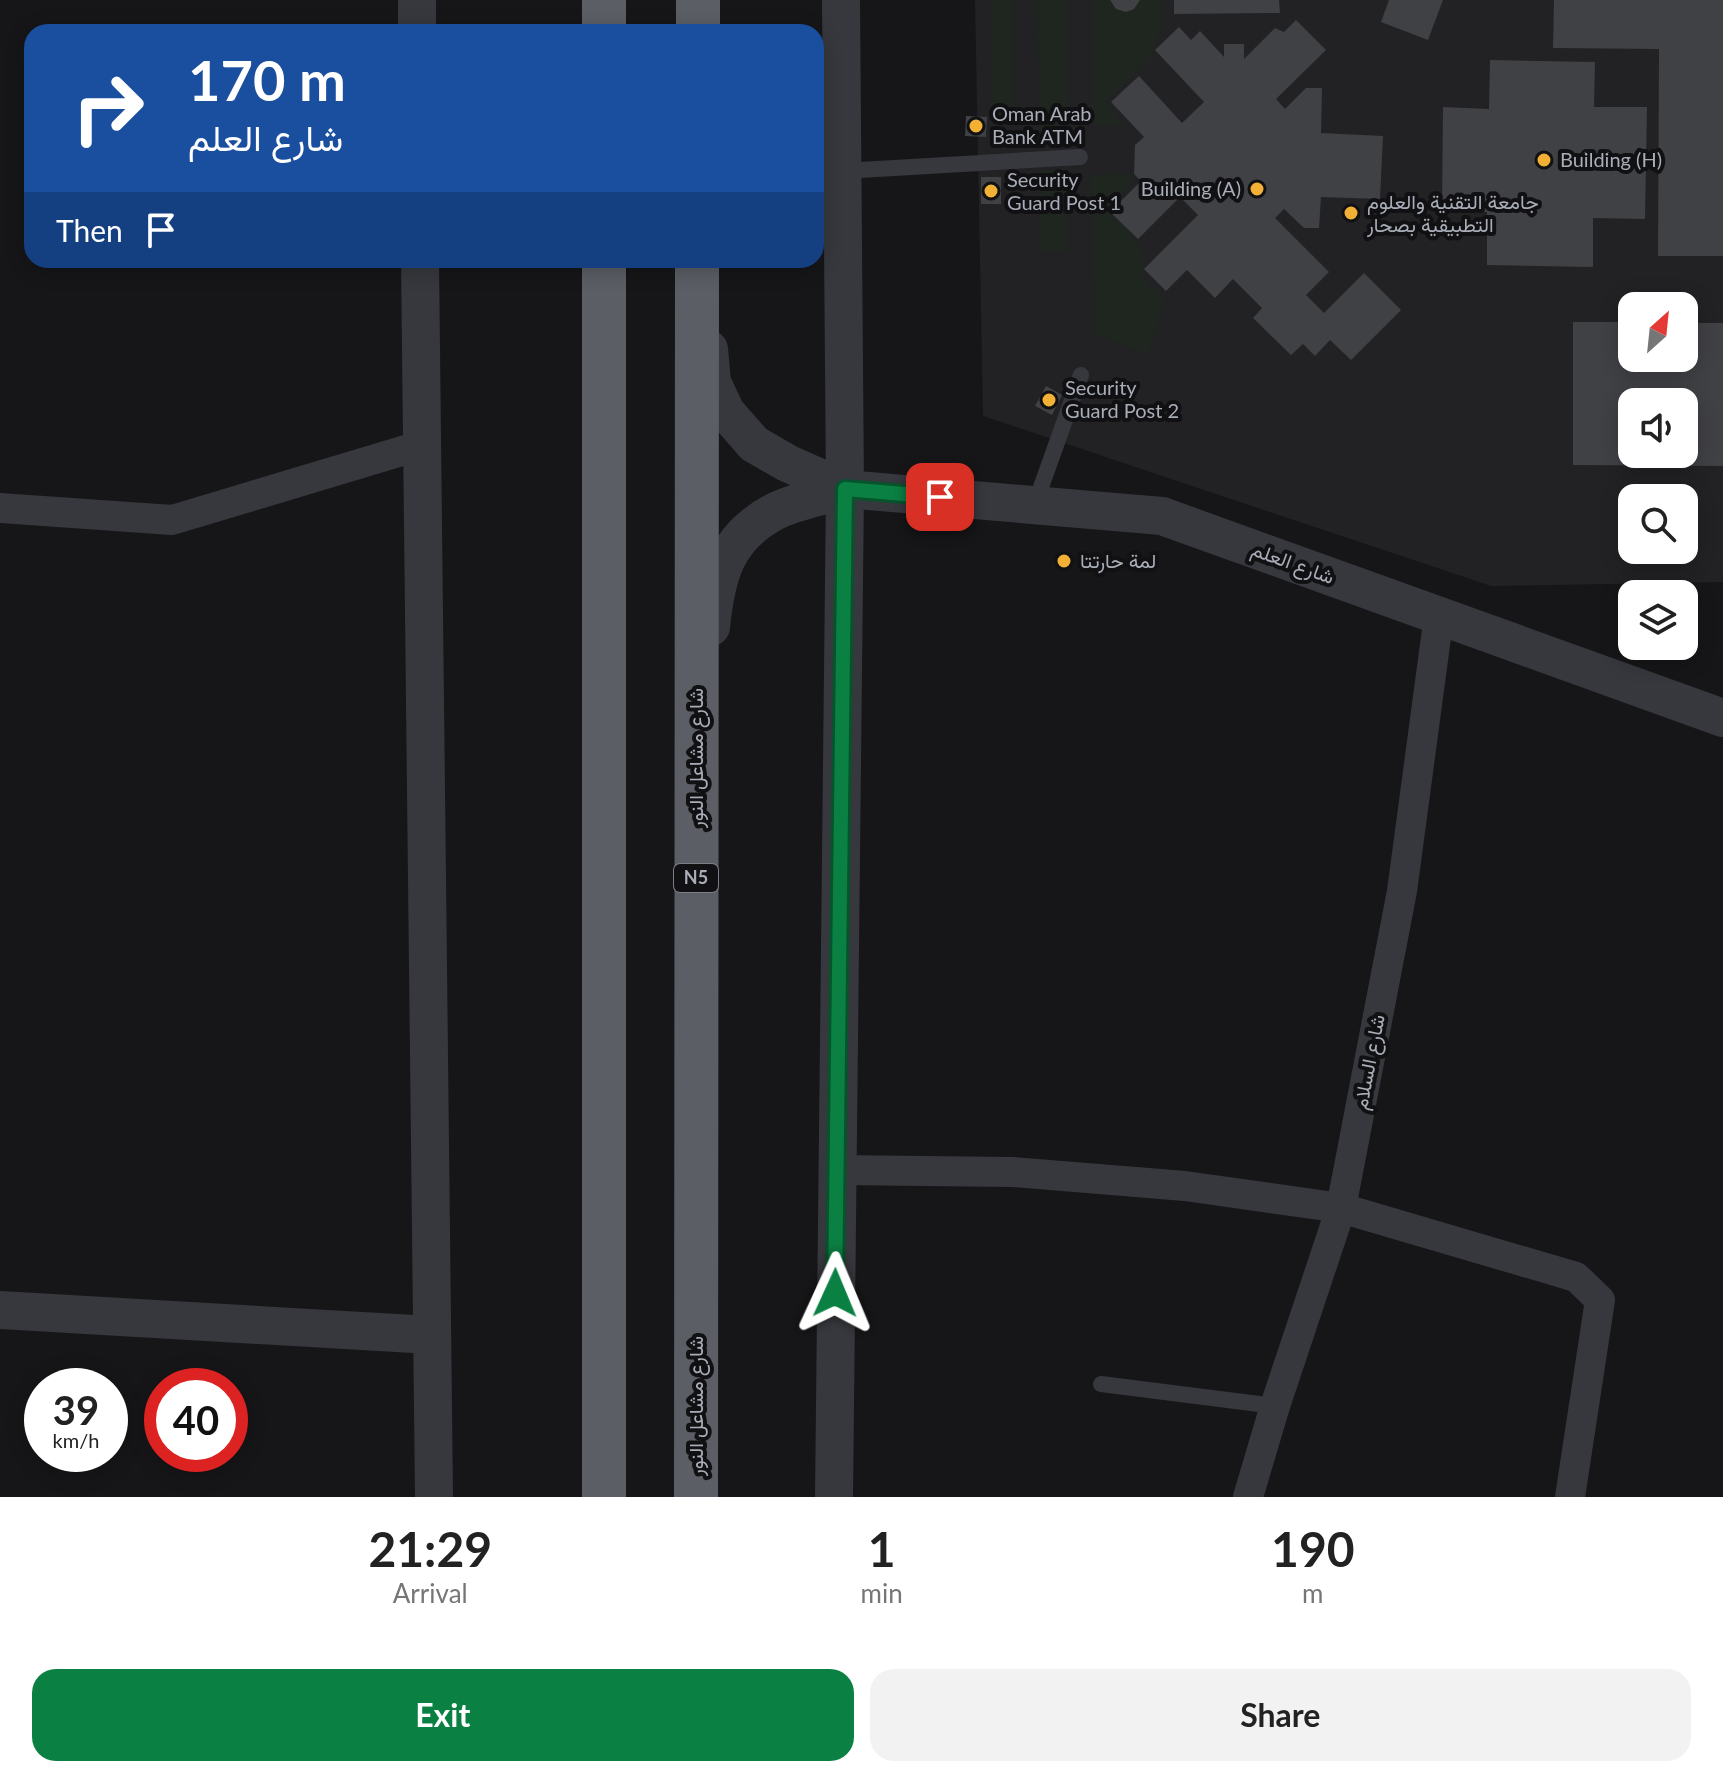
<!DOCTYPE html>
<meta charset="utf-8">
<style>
body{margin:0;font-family:Lato,Vazirmatn,sans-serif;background:#f2f2f2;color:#222;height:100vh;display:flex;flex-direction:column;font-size:30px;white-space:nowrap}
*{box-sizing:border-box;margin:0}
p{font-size:26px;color:#767676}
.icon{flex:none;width:44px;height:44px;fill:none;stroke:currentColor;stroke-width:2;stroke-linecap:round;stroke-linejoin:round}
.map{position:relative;height:1497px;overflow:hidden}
.side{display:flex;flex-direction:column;background:#fff;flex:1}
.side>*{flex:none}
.top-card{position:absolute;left:24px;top:24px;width:800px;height:244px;border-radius:24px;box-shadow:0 4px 20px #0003;background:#1a4fa0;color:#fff;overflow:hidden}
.needle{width:52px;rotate:27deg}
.fabs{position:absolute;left:1618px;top:292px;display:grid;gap:16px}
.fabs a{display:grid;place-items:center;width:80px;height:80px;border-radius:16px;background:#fff;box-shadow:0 4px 20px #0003;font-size:40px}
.speed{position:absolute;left:24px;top:1368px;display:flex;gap:16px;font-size:40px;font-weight:700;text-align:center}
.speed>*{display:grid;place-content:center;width:104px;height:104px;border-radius:50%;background:#fff;box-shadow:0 4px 20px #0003;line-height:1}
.speed small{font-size:20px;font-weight:400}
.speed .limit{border:12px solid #d22;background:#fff;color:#111}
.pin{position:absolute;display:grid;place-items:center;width:68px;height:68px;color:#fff;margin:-34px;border-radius:16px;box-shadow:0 4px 12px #0006}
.me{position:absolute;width:88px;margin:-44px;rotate:1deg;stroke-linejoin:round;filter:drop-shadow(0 0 6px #0008)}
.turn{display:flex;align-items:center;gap:28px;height:168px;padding:0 32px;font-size:36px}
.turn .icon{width:104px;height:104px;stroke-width:2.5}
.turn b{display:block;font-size:56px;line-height:68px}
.then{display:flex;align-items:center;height:76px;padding:0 32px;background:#0003;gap:16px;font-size:30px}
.eta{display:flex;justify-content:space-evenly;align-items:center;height:136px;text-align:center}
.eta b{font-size:48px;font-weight:700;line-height:56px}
.cta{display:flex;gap:16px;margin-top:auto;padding:16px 32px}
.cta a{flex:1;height:92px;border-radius:24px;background:#0b8043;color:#fff;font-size:32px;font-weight:700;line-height:92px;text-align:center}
.cta a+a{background:#f2f2f2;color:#222}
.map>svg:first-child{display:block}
</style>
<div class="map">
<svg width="1723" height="1497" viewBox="0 0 1723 1497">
<rect width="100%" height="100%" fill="#161618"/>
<path fill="#222225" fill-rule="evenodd" d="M975 0H1723V582L1491 586 983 416ZM1632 306H1684V358H1632ZM1632 402H1684V454H1632ZM1632 498H1684V550H1632Z"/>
<path fill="#1e261f" d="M993 0H1012V117H993Z
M1037 0H1068L1069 132 1039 134Z
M1093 0H1161L1163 28 1156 39 1152 57 1106 102 1125 126 1091 125Z
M1069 170 1067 252 1040 251V171Z
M1130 174 1132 183 1106 210C1127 231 1151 244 1142 276L1165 300 1148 354 1095 334 1090 175Z"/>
<path fill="#404145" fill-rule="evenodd" d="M1110 0H1140L1134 9 1126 12 1116 9Z
M1174 0H1279L1280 13 1174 14Z
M1389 0H1443L1428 40 1381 22Z
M1554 0H1723V256H1658L1659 49 1553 48Z
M1296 20 1326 50 1276 99 1285 109 1306 88H1322L1321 133 1383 136 1380 199 1321 197 1319 228H1304L1284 209 1275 218 1329 272 1306 295 1324 313 1364 273 1401 310 1351 360 1330 340 1315 356 1303 344 1291 355 1253 318 1262 308 1233 279 1215 298 1187 270 1166 291 1144 269 1198 215 1180 197 1138 239 1110 212 1141 181 1134 174 1135 145 1144 137 1111 102 1139 76 1182 123 1204 102 1155 50 1179 27 1191 40 1200 31 1224 57V44H1244V59L1275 28 1284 32Z
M1490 60 1595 62 1594 107H1647L1645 219 1593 218V267L1487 265V212L1442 211 1443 107 1489 109Z
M966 116 987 117 986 137 965 136Z
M981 177H1001V204H981Z
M1573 322H1632V358H1684V323H1723V466L1573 465ZM1632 402H1684V454H1632Z
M1046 386 1062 395 1052 415 1035 406Z"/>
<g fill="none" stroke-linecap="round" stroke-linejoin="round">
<path stroke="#37383d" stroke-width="16" d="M843 171 1080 157
M1035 504 1081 375
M1101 1384 1275 1406"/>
<path stroke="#37383d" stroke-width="30" d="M0 508 172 520 422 445
M837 1170 1012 1172 1185 1186 1341 1208 1576 1277 1600 1300 1570 1497
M1248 1497 1275 1406 1341 1208 1402 891 1439 615"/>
<path stroke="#37383d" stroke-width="38" d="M417 0V32
M420 260 434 1497
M709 349 712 382 726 412 754 444 787 463 845 489 1162 516 1723 718
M711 627C716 577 725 538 774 512 794 501 823 497 845 489
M0 1310 431 1335
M834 1497 845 489 841 0"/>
<path stroke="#5b5e65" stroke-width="44" d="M604 0V32
M698 32V0
M604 1497V260
M696 1497 697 260"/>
</g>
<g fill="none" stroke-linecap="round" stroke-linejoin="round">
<defs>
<path id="route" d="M835 1293 845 489 940 497"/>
</defs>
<use href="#route" stroke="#07532c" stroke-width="20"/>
<use href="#route" stroke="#0b8043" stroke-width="14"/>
</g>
<g fill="#f2b134" stroke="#111113" stroke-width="3">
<circle cx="976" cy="126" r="8"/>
<circle cx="1544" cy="160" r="8"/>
<circle cx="1257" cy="189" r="8"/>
<circle cx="991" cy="191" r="8"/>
<circle cx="1351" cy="213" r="8"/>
<circle cx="1049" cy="400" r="8"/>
<circle cx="1064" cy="561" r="8"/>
</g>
<g text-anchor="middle" stroke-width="8" stroke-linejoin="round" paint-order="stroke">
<rect fill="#111113" stroke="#7b7e86" stroke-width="2" x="674" y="864" width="44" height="28" rx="6"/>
<g font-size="18" font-weight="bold" fill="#a8adb8">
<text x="696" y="884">N5</text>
</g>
<g font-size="20" fill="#a8adb8" stroke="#111113" text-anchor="start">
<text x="992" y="121">Oman Arab<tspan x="992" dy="23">Bank ATM</tspan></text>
<text x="1560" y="167">Building (H)</text>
<text x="1007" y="187">Security<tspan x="1007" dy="23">Guard Post 1</tspan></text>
<text x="1241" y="196" text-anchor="end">Building (A)</text>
<text x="1367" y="209">جامعة التقنية والعلوم<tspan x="1367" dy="23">التطبيقية بصحار</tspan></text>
<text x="1065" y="395">Security<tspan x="1065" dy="23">Guard Post 2</tspan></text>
<text x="1080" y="568">لمة حارتتا</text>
</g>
<g font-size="20" fill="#a8adb8" stroke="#111113">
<text transform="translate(1293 563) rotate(20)" y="7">شارع العلم</text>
<text transform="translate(696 758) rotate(-90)" y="7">شارع مشاعل النور</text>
<text transform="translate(1369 1062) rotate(-79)" y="7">شارع السلام</text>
<text transform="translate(696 1406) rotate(-90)" y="7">شارع مشاعل النور</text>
</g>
</g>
</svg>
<div class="fabs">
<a><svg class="needle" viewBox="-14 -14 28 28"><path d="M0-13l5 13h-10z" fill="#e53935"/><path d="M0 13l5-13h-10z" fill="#767676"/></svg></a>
<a><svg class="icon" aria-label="sound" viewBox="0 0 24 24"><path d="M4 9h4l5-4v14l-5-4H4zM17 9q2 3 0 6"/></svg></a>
<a><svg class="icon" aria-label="search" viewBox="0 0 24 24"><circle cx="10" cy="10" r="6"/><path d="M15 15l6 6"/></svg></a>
<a><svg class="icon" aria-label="layers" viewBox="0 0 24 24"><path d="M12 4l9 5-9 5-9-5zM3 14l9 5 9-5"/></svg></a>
</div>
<div class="speed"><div>39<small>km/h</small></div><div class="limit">40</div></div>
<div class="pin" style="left:940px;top:497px;background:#d93025"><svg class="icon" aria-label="arrive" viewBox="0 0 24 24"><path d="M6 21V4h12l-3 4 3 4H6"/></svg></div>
<svg class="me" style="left:835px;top:1293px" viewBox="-20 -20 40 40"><path d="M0-17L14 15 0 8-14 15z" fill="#0b8043" stroke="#fff" stroke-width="4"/></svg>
<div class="top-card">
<div class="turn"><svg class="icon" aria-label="right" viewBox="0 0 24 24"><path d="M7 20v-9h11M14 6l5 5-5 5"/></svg><div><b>170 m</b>شارع العلم</div></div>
<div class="then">Then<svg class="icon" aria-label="arrive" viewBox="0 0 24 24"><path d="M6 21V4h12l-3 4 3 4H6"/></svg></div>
</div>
</div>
<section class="side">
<div class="eta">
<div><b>21:29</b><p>Arrival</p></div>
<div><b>1</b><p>min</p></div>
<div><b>190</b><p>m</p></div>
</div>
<div class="cta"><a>Exit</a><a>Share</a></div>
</section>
